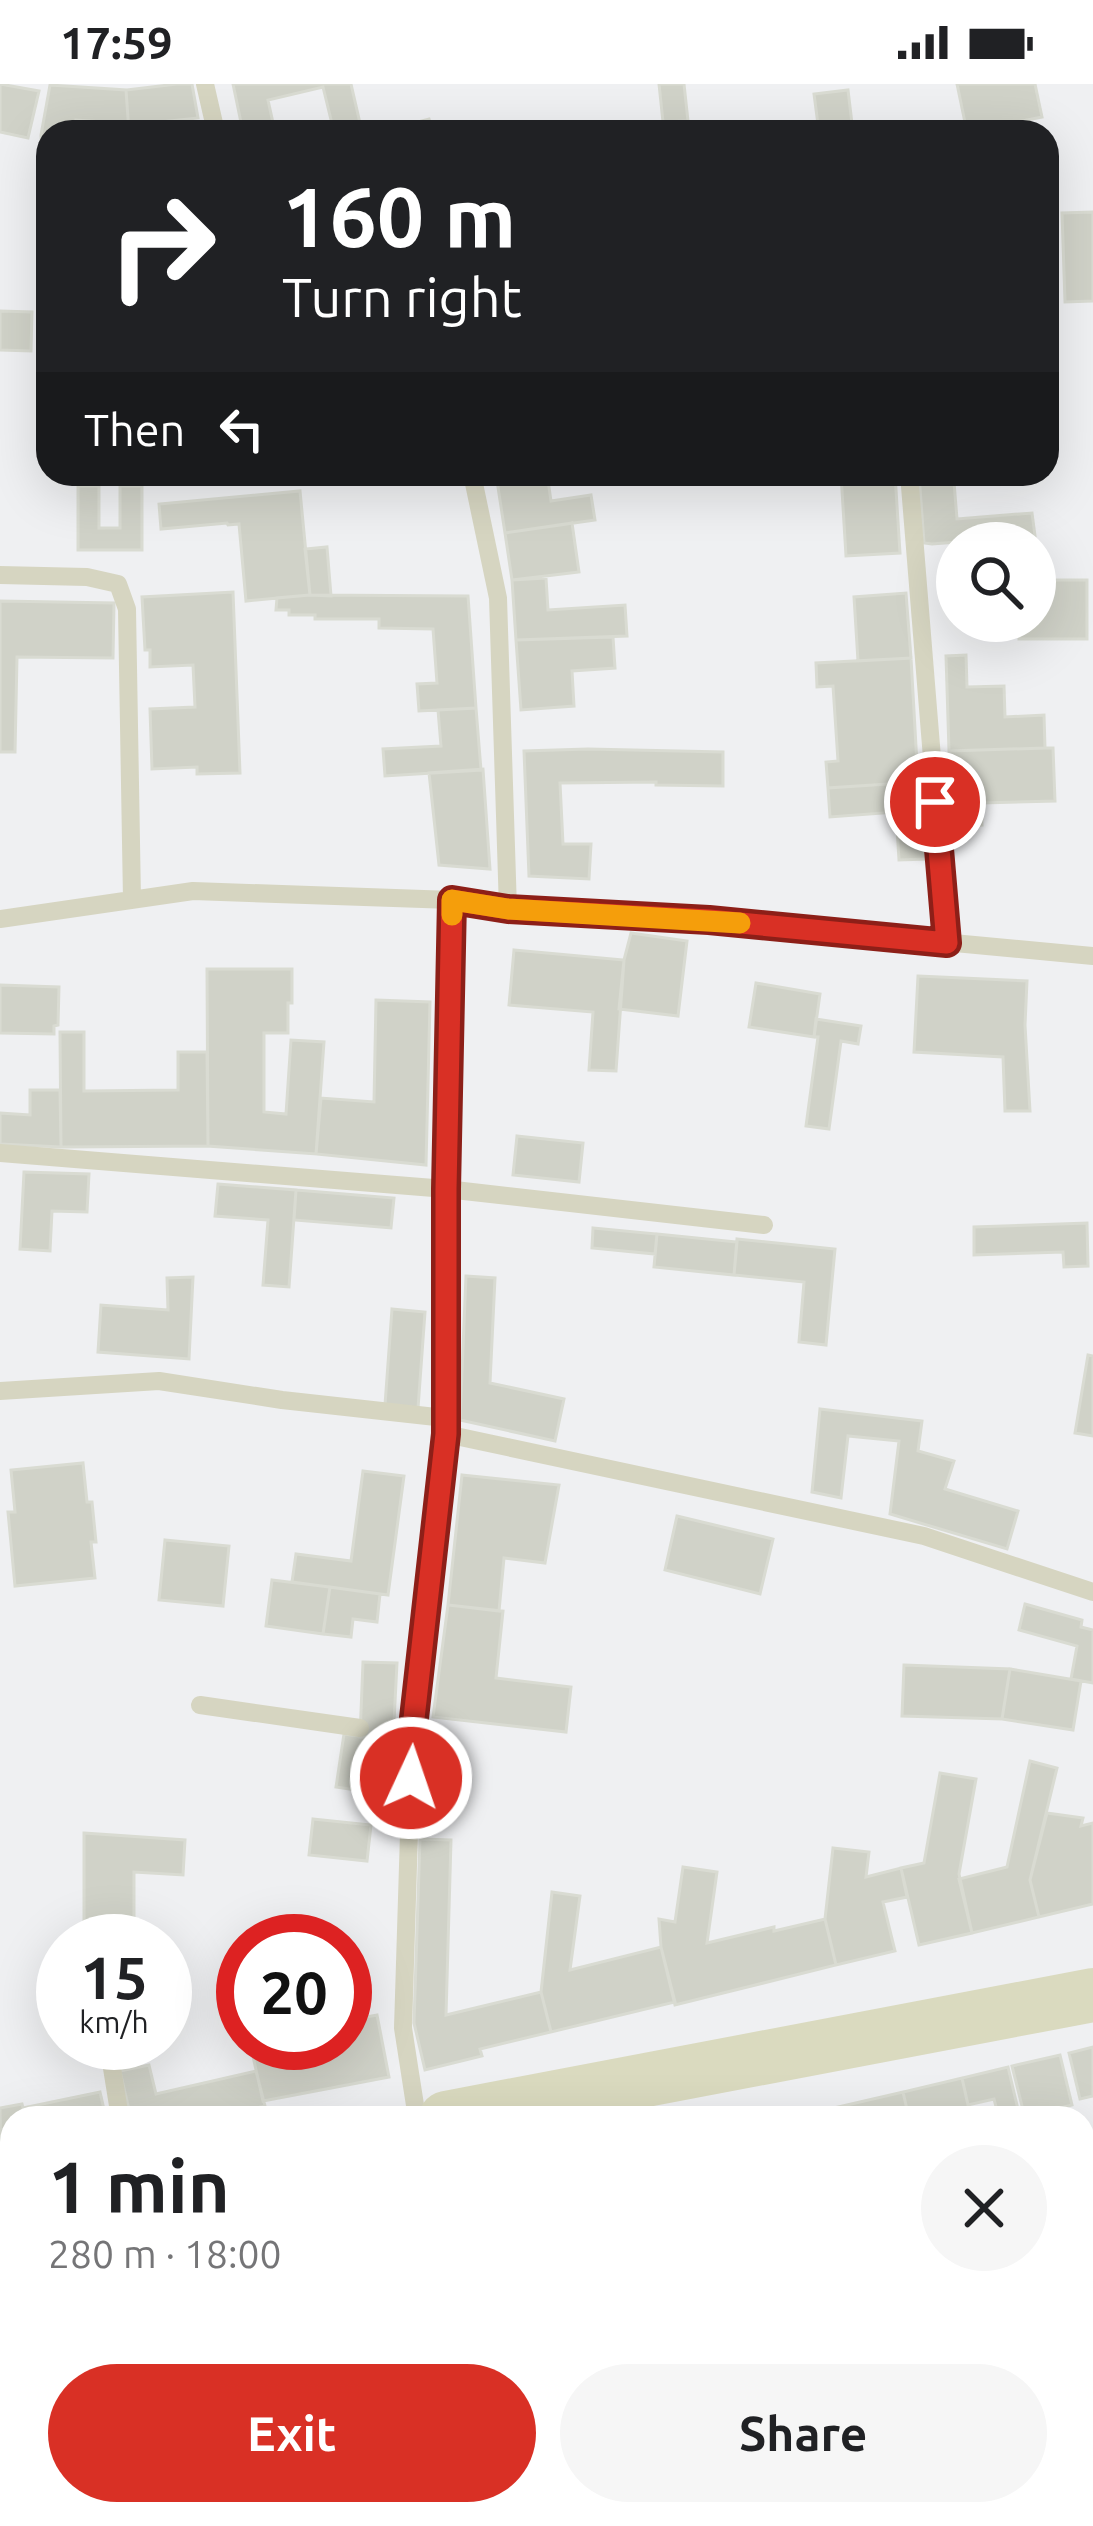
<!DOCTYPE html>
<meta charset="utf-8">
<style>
body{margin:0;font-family:Ubuntu,sans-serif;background:#f6f6f6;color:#202124;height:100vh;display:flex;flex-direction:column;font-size:45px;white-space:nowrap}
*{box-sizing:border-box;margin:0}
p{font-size:39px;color:#757577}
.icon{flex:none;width:66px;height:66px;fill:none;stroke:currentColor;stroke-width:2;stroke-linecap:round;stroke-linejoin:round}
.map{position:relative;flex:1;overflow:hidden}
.drawer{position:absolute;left:0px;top:2022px;width:1095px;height:420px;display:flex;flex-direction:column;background:#fff;border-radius:36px 36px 0 0;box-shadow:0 12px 48px #0002}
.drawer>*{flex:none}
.hud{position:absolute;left:36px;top:36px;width:1023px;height:366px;border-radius:36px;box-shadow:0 12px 48px #0002;background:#202124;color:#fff;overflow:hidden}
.tools{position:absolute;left:936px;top:438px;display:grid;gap:24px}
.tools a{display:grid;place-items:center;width:120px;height:120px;border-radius:50%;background:#fff;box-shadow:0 12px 48px #0002;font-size:60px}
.speed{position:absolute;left:36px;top:1830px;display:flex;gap:24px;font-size:60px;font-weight:700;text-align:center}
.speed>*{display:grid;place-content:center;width:156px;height:156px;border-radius:50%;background:#fff;box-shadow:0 12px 48px #0002;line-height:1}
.speed small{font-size:30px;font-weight:400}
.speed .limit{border:18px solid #d22;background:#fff;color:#111}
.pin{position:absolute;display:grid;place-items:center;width:102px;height:102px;color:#fff;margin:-51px;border:6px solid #fff;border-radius:50%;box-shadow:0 3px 12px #0007}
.me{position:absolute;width:132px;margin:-66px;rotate:3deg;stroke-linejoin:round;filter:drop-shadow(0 0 9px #0008)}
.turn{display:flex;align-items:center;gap:42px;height:252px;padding:0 48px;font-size:54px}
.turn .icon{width:156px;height:156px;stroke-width:2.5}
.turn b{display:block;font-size:84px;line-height:102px}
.then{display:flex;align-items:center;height:114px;padding:0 48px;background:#0003;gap:24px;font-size:45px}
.round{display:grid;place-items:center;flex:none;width:126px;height:126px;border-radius:63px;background:#f6f6f6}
.summary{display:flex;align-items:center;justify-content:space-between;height:204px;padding:0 48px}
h1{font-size:72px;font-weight:700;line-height:90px}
.action{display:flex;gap:24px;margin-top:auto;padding:24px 48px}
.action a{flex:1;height:138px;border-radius:72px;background:#d93025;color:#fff;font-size:48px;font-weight:700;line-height:138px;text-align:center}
.action a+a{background:#f6f6f6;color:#202124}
.status{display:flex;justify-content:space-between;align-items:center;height:84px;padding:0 60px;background:#fff;direction:ltr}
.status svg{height:33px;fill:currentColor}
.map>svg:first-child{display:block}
</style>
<div class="status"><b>17:59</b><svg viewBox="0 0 49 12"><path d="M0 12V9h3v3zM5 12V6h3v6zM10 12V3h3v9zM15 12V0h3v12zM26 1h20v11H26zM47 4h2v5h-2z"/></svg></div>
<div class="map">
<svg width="1093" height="2442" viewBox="0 0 1093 2442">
<rect width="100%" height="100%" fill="#eff0f2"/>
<path fill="#d0d2c8" stroke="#d9dbd2" stroke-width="3" d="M0 0 39 7 28 54 0 48Z
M177 0H192L198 34 160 38 161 48H129L126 6Z
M233 0H351L362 48H334L323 3 268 16 275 48H243Z
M659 0H684L688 37 663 38Z
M957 0H1035L1042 33 967 48Z
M50 1 126 6 129 48H102L101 38 76 36V48H48V202L41 51Z
M848 6 853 48H819L814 10Z
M429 35 433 48H384V47Z
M1093 128V217L1065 218 1062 129Z
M0 227 32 228 31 267 0 266Z
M496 390H547L551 417 591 411 595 436 505 449Z
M841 390H895L900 469 846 472Z
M919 390H991V395L954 398 957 435 1032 429 1035 452 932 460 924 459Z
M78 402H99V444H120V402H142V466H78Z
M300 407 310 511 246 517 239 440 228 441 227 439 161 445 159 420Z
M572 439 579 488 512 496 505 449Z
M327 463 331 512 310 511 305 465Z
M546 494 548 526 625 521 627 552 516 556 512 496Z
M1035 496H1087V555H1019V537H1035Z
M233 508 240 689 197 690V683L152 685 150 625 195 623 193 581 150 583V566H145L142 513Z
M906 509 911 574 858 577 854 513Z
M310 511 468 512 476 624 419 627 417 600 437 599 433 545 379 544V535H315V531H289V526H276L277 514Z
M0 517 114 519 113 574 17 573 15 668H0Z
M613 553 615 584 572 587 574 622 521 626 516 556Z
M966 571 967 603 1004 602 1005 633 1044 631 1045 664 949 667 946 572Z
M911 574 918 698 828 704 826 678 838 677 833 602 817 603 816 579Z
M476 624 481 686 385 692 383 665 441 662 438 626Z
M1045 664H1053L1055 717 981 719 982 741 952 742 949 667Z
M588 665 723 668V702L656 701V698L560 699 563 760H591L589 795 529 792 524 667Z
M483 685 490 785 439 781 429 689Z
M918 698 922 757H926L927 775 899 776 896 728 830 733 828 704Z
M631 849 687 857 678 932 619 925 624 876Z
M514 866 624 876 616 987 589 986 593 928 509 921Z
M207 885H292V919H288V949H264V1028L286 1030 291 956 324 958 316 1070 208 1062Z
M918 892 1027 897 1025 941 1030 1027H1005L1003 973 914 968Z
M756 899 820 910 814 953 749 943Z
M0 901 59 903 58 941 54 942V950L0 949Z
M376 916 430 918 426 1081 316 1070 321 1014 374 1018Z
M816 935 861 942 858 960 841 957 829 1045 806 1042 818 953H814Z
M60 948H84V1007L178 1006V968H207L208 1062 61 1063Z
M30 1006H60L61 1063 0 1060V1029L30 1031Z
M517 1052 583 1059 579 1098 513 1091Z
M24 1088 89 1090 87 1128 52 1127 50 1167 20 1165Z
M218 1100 296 1106 289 1203 263 1201 268 1136 215 1132Z
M296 1106 394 1114 391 1144 294 1136Z
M1087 1139 1088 1182 1064 1183 1063 1168 974 1171V1143Z
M593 1144 657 1150 655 1170 592 1164Z
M657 1150 737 1158 734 1191 654 1183Z
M737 1155 835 1165 826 1261 799 1258 804 1198 734 1191Z
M466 1192 495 1194 490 1299 564 1315 555 1357 460 1336Z
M193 1193 189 1275 98 1268 101 1221 168 1226 167 1194Z
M392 1225 425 1228 418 1324 385 1321Z
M1088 1271 1093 1272V1352L1075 1349Z
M820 1325 922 1337 918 1367 954 1377 945 1405 1018 1427 1007 1465 890 1430 899 1357 848 1352 841 1414 812 1408Z
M83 1379 87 1418H92L96 1458H91L95 1494 15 1502 8 1428H15L11 1386Z
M363 1387 404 1392 388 1511 292 1498 296 1470 351 1477Z
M462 1391 559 1401 545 1479 504 1474 499 1527 448 1521Z
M677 1432 773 1455 760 1510 665 1486Z
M165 1456 229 1462 223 1522 159 1516Z
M272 1496 330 1503 323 1550 266 1542Z
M330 1503 380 1510 377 1538 353 1535 351 1553 323 1550Z
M1025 1520 1082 1536 1081 1543 1093 1546V1599L1071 1595 1077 1562 1019 1546Z
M448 1521 503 1527 496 1594 571 1603 566 1648 433 1633Z
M363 1578 397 1579 393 1657 360 1653Z
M904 1581 1010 1585 1002 1635 902 1632Z
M1010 1585 1081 1597 1073 1646 1002 1635Z
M344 1650 396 1657 389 1711 336 1703Z
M1030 1677 1057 1684 1030 1796 1039 1833 972 1849 959 1795 1007 1783Z
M940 1689 976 1695 959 1790 972 1849 919 1861 901 1784 924 1779Z
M1047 1729 1083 1734 1081 1742 1093 1739V1820L1039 1833 1030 1796Z
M313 1735 371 1741 367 1777 309 1771Z
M84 1749 185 1756 183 1791 134 1788V1857H84Z
M420 1755 451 1756 446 1931 541 1908 551 1948 480 1965 482 1972 425 1986 414 1939Z
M833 1764 869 1768 866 1793 901 1784 907 1813 883 1818 895 1867 836 1881 825 1835Z
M683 1783 717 1788 707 1859 774 1843V1847L825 1835 836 1881 675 1921 661 1863 659 1835 675 1838Z
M552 1808 580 1812 570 1886 661 1863 675 1918 551 1948 541 1908Z
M377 1931 389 1993 263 2017 250 1959H345V1937Z
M1093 1963V2012L1080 2015 1069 1969Z
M1060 1971 1072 2021 1052 2026 1054 2034H1025L1012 1982Z
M149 1981 156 2010 256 1987 265 2022 215 2034H131L120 1987Z
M1008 1983 1020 2034H999L994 2015 968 2021 962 1994Z
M962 1994 971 2034H909L903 2008Z
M100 2008 106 2034H12V2071L1 2073 0 2024 22 2020 23 2024Z
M903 2008 909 2034H795V2033Z
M1093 2176V2210L1083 2212V2178Z
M12 2200V2254L0 2257V2202Z
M1093 2346V2442H1068L1067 2430H1083V2348Z
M602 2430H716L715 2442H602Z
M716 2430H849L848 2442H715Z
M849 2430H879L878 2442H848Z
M959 2430H990L991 2435 961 2439Z
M602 2433V2442H495V2439Z"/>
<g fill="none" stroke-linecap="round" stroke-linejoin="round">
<path stroke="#d6d5c1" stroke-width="18" d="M205 0 216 48
M472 390 498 514 508 825
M909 390 947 859
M0 491 87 493 118 500 127 525 132 816
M452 816 446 1105 764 1141
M0 835 193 807 452 816 508 825 709 836 1093 872
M0 1069 446 1105V1350L924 1452 1093 1508
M0 1307 159 1297 282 1316 445 1334
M200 1621 360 1644
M108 1959 120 2034
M417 2034 403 1944 412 1652 446 1350"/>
<path stroke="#d6d5c1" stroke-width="39" d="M1083 2320 1093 2318
M227 2442 311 2430"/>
<path stroke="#dadabf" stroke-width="54" d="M446 2034 1093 1911
M0 2130 12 2127"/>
</g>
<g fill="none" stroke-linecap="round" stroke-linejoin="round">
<defs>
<path id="route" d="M411 1694 412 1652 446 1350V1105L452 816 508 825 709 836 947 859 935 718"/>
</defs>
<use href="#route" stroke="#8d1f18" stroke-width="30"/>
<use href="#route" stroke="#d93025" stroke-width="21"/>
<path stroke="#f59e0b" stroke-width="21" d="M452 831V816L508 825 740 839"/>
</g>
</svg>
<div class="tools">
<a><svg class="icon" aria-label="search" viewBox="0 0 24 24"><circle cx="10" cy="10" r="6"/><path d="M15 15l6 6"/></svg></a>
</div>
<div class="speed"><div>15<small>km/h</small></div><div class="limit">20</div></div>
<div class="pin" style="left:935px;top:718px;background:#d93025"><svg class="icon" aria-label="arrive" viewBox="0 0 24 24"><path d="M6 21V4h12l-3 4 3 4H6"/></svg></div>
<svg class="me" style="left:411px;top:1694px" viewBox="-20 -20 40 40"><circle r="17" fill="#d93025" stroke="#fff" stroke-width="3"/><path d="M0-11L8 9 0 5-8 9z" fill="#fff"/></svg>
<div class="hud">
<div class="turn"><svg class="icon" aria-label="right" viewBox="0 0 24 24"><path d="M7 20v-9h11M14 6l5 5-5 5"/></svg><div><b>160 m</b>Turn right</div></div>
<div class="then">Then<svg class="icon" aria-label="left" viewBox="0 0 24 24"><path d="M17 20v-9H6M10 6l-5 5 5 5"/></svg></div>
</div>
<section class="drawer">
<div class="summary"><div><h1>1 min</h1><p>280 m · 18:00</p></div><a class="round"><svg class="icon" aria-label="close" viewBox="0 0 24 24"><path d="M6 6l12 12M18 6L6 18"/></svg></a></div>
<div class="action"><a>Exit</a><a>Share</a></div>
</section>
</div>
